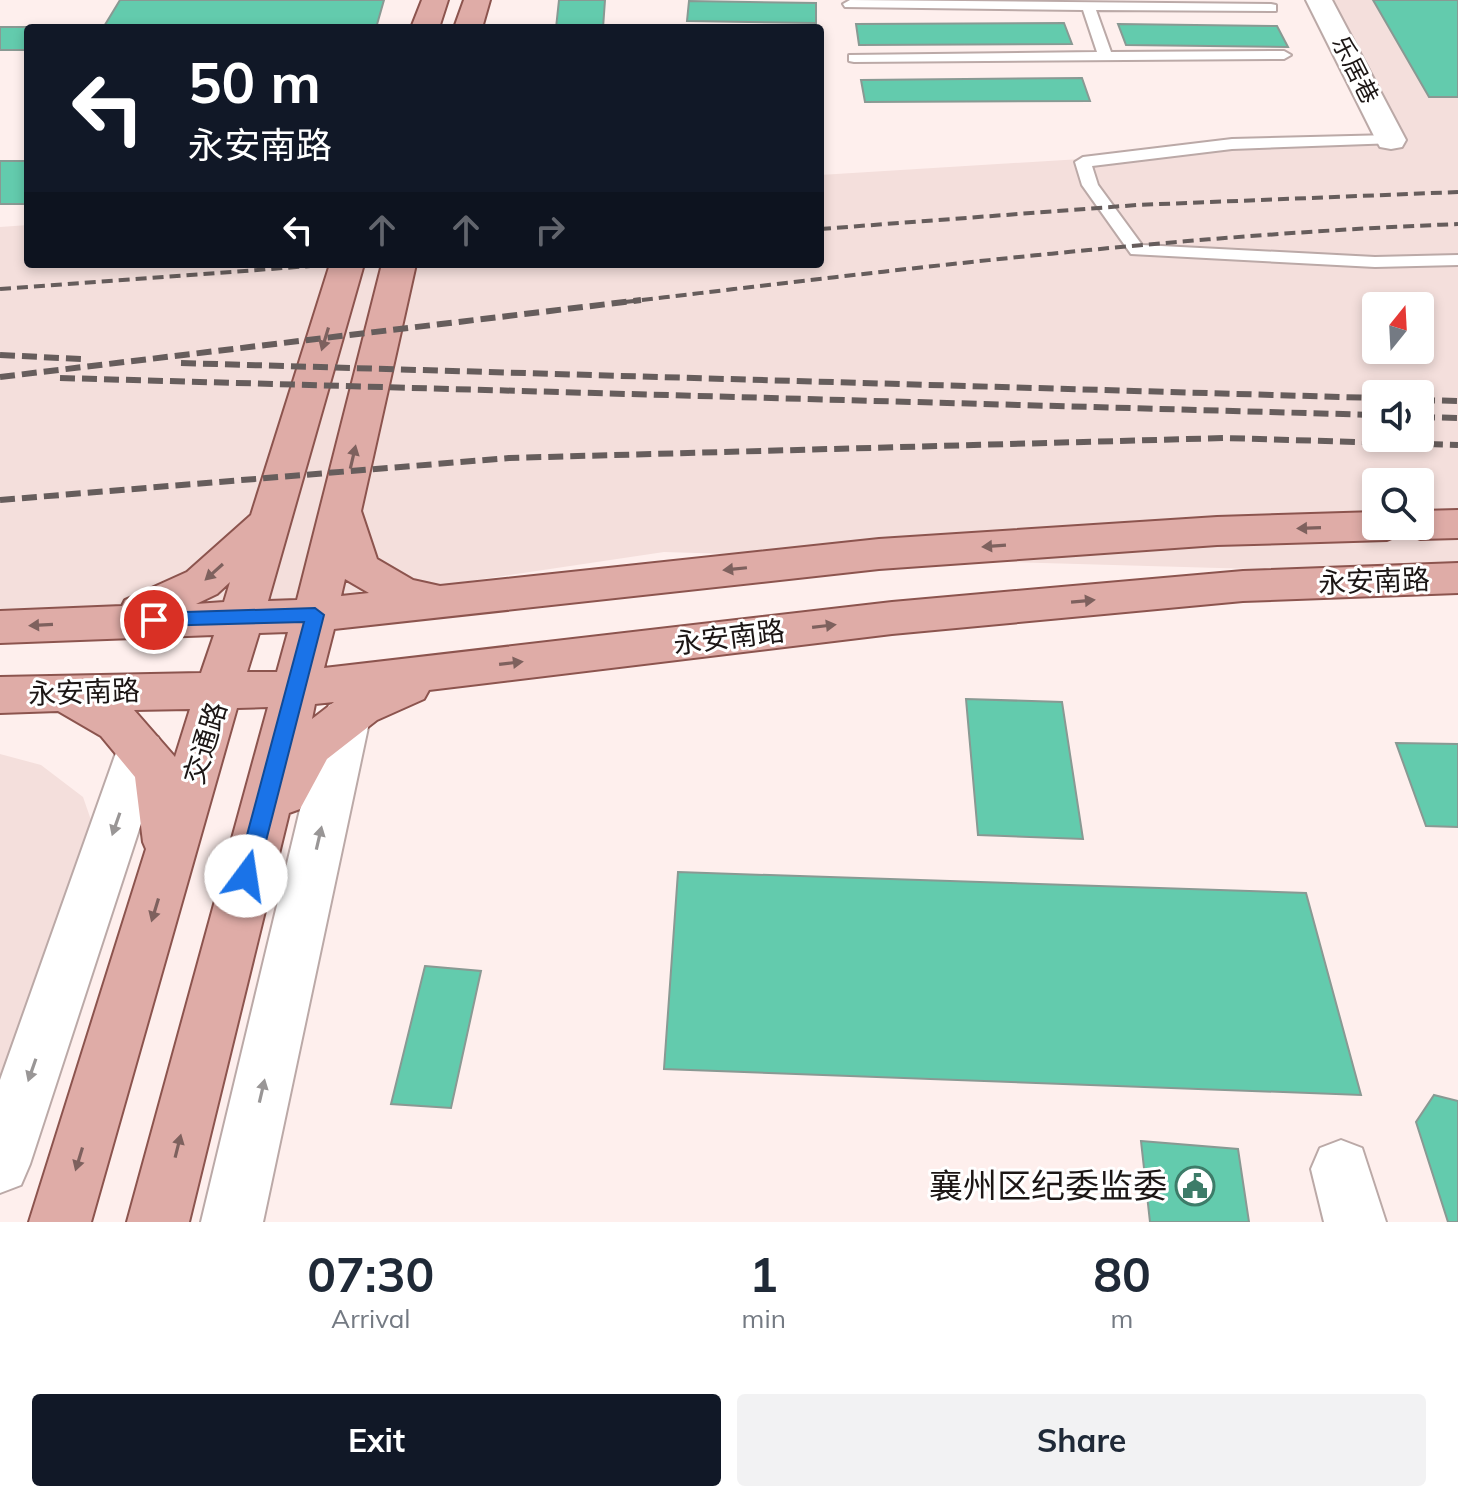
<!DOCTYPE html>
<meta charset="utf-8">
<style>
body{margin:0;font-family:Mulish,"Noto Sans SC",sans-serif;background:#f2f2f3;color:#1f2937;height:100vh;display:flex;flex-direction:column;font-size:30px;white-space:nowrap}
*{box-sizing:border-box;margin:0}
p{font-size:26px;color:#747a83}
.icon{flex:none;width:44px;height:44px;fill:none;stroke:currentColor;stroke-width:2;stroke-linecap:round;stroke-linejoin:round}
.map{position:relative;height:1222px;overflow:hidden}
.sheet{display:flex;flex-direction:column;background:#fff;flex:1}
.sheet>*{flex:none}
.top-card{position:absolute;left:24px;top:24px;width:800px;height:244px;border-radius:8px;box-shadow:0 4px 12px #0003;background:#111827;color:#fff;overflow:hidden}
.needle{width:52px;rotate:18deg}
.buttons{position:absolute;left:1362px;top:292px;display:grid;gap:16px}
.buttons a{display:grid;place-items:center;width:72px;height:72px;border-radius:8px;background:#fff;box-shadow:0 4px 12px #0003;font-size:40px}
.pin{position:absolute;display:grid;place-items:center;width:68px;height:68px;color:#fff;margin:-34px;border:4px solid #fff;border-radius:50%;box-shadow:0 2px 8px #0007}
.me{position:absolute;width:88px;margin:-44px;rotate:14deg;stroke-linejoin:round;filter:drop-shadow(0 0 6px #0008)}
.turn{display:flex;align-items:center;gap:28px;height:168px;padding:0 32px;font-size:36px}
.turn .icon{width:104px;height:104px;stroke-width:2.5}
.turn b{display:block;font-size:56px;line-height:68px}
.lanes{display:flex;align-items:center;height:76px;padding:0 32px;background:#0003;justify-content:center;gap:40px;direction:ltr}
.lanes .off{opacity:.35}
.eta{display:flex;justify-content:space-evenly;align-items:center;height:136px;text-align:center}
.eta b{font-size:48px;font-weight:700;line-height:56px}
.cta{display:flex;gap:16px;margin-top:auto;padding:16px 32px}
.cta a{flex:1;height:92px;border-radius:8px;background:#111827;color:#fff;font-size:32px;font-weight:700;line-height:92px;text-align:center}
.cta a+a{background:#f2f2f3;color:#1f2937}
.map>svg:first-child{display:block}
</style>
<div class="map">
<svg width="1458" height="1222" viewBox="0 0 1458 1222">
<rect width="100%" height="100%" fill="#feefed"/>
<path fill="#f4dfdc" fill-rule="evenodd" d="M1319 0H1458V575L664 552 243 615 0 624V227L28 225V264H820V175L1390 140ZM1376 306H1420V350H1376ZM1376 394H1420V438H1376ZM1376 482H1420V526H1376Z
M0 754 41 765 83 797 91 820 0 1081Z"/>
<path fill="#63cbad" stroke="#899993" stroke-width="2" d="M120 0H384L376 28H103Z
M559 0H605L603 28H556Z
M1373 0H1458V97H1429Z
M689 1 816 3V23L687 21Z
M1064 23 1072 44 859 45 856 24Z
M1118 24 1277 26 1288 47 1126 45Z
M0 27H63L28 28V50H0Z
M1082 78 1090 101 865 102 861 80Z
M0 161H28V204H0Z
M966 699 1062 702 1083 839 978 835Z
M1396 743 1458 744V827L1426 826Z
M678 872 1306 893 1361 1095 664 1069Z
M425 966 481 971 451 1108 391 1104Z
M1434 1095 1458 1101V1222H1448L1416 1122Z
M1141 1141 1238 1149 1249 1222H1150Z"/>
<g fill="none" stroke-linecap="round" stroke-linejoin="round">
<defs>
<path id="lane" d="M850 0 1271 4 1276 5V11L1096 10 1111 52 1284 51 1291 55 1284 59 854 62 849 61V55L1097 52 1083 10 845 7 843 4Z
M1391 135 1396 137V143L1232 149 1092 166 1098 185 1142 245 1375 257 1458 255V265L1375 267 1131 254 1082 185 1075 162 1083 157 1232 139Z"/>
<path id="street" d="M1306 0H1332L1406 140 1402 147 1391 149 1380 147 1376 140Z
M1341 1140 1362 1148 1386 1222H1324L1311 1169 1320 1148Z"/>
<path id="secondary" d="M346 700 363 705 370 718 263 1222H201L322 718 329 705Z
M141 731 158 737 165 750 30 1164 21 1185 0 1193V1080L117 750 124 737Z"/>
<path id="primary" d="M422 0H448L439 28H411Z
M464 0H490L482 28H454Z
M330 264H364L268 601 297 600 382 264H416L361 511 377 559 413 580 440 586 879 539 1217 517 1376 512V526H1420V511L1458 510V538L1420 539 1404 533 1387 540 1217 545 879 569 334 629 324 668 892 602 1243 571 1458 563V593L1243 601 892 634 429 690 424 699 377 720 327 759 300 809 289 813 189 1222H127L268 707 237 708 91 1222H29L146 849 143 842 135 777 101 736 58 711 0 713V677L201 673 214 635 0 643V611L122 606 125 600 187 572 251 515ZM345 579 369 593 341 596ZM230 582 224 602 196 604 217 594ZM288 632 277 672H247L259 633ZM334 702 312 719 315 704ZM190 709 175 757 134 710Z"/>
</defs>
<use href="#lane" stroke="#bba9a7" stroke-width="4"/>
<use href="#street" stroke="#bba9a7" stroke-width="4"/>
<use href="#secondary" stroke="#bba9a7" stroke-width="4"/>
<use href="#primary" stroke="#8c544e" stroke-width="4"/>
<use href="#lane" fill="#fff" fill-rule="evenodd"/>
<use href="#street" fill="#fff" fill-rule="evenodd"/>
<use href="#secondary" fill="#fff" fill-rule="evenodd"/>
<use href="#primary" fill="#dfaca7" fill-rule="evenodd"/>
<path stroke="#665d5c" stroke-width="4" stroke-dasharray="11 6" stroke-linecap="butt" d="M820 229 1137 205 1458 192
M0 289 338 264
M625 302C902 269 1179 235 1458 224"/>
<path stroke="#665d5c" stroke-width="6" stroke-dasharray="15 7" stroke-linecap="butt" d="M0 355 81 359
M181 363 1376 398
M0 377 641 300
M60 378 1376 415
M1420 400 1458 401
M1420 417 1458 418
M0 500 509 458 1225 438 1458 445"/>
</g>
<defs><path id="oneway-solid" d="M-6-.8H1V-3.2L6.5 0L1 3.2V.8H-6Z" transform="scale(2)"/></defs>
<g fill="#7e615e">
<use href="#oneway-solid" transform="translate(325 339) rotate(107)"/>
<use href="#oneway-solid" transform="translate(353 457) rotate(-77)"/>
<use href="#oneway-solid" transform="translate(1309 528) rotate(178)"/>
<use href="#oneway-solid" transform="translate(994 546) rotate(176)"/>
<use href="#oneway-solid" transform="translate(735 569) rotate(174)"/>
<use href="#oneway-solid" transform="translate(214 572) rotate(138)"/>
<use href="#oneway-solid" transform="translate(1083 601) rotate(-5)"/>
<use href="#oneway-solid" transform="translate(41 625) rotate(177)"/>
<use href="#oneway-solid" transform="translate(824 626) rotate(-7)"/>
<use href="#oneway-solid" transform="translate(511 663) rotate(-7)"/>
<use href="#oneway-solid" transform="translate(155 910) rotate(107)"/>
<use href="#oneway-solid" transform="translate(178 1146) rotate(-76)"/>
<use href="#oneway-solid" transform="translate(79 1159) rotate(107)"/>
</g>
<g fill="#999696">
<use href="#oneway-solid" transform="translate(116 824) rotate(109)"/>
<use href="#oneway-solid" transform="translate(319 838) rotate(-77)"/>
<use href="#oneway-solid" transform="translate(32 1070) rotate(109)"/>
<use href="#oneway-solid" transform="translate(262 1091) rotate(-77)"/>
</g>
<path fill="#1a73e8" stroke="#114b97" stroke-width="2" d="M315 608 324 615 257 876 254 882 246 885 239 882 236 876 304 622 154 626 145 620 154 613Z"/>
<defs>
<symbol id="civic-ring" viewBox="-11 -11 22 22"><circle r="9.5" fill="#fff" stroke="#3d7c69" stroke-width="1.5"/><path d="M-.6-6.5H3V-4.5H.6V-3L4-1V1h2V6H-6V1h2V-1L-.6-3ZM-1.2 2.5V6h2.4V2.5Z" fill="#3d7c69"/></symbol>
</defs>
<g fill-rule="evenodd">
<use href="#civic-ring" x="1173" y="1164" width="44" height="44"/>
</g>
<g text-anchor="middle" stroke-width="6" stroke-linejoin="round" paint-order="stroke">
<g font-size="24" fill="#1c1615" stroke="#fff">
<text transform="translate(1355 70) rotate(63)" y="8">乐居巷</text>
</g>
<g font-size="28" fill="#1c1615" stroke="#fff">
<text transform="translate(1374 581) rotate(-2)" y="10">永安南路</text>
<text transform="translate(729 637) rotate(-7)" y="10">永安南路</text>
<text transform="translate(84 692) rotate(-2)" y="10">永安南路</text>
<text transform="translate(205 743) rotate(-73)" y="10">交通路</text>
</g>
<g font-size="34" fill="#1c1615" stroke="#fff" text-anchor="end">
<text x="1167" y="1198">襄州区纪委监委</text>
</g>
</g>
</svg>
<div class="buttons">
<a><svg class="needle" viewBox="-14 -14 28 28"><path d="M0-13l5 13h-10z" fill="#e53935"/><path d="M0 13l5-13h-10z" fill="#747a83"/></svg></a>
<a><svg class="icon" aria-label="sound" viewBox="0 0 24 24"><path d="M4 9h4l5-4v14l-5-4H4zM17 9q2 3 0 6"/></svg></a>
<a><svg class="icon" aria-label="search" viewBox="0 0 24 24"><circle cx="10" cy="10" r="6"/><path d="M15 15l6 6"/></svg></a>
</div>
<div class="pin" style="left:154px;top:620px;background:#d93025"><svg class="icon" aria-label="arrive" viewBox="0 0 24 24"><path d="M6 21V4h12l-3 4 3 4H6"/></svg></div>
<svg class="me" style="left:246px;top:876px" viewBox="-20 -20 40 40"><circle r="19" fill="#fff"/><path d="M0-13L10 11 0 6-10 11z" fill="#1a73e8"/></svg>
<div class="top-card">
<div class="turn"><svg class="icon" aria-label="left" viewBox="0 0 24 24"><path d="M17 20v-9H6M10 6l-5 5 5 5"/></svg><div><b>50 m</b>永安南路</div></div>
<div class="lanes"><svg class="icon" aria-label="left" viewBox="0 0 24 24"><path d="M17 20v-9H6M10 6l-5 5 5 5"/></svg><svg class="icon off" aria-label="ahead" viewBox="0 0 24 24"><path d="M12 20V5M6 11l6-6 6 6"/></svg><svg class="icon off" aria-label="ahead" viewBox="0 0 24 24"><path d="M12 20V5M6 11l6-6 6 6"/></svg><svg class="icon off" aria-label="right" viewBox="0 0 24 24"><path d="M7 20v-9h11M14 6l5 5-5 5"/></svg></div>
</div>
</div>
<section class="sheet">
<div class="eta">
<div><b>07:30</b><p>Arrival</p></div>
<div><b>1</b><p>min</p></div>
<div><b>80</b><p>m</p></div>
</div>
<div class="cta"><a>Exit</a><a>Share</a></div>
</section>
